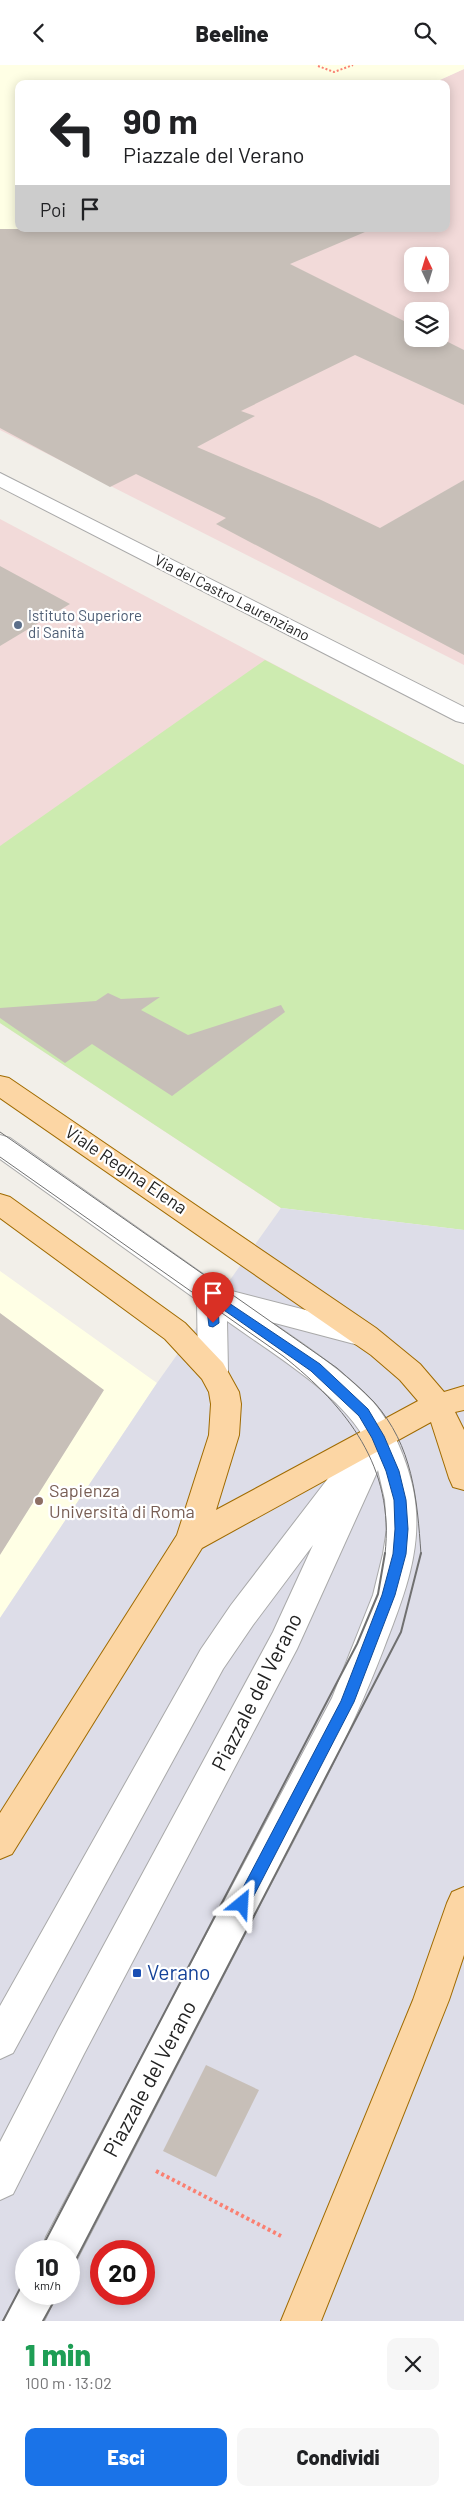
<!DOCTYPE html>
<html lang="it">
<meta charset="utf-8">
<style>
body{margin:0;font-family:Barlow,sans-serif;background:#f6f6f6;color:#202124;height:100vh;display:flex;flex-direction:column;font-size:19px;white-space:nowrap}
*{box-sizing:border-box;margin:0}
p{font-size:16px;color:#757577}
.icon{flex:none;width:28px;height:28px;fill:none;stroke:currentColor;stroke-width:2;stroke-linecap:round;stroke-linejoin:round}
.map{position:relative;height:2256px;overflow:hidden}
.side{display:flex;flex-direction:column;background:#fff;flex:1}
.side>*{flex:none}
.hud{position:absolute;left:15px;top:15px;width:435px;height:152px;border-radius:10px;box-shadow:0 2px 12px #0003;background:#fff;color:#202124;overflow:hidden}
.needle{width:32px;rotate:356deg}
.controls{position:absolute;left:404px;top:182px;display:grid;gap:10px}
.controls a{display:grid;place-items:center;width:45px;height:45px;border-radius:10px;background:#fff;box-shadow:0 2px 12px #0003;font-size:25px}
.speed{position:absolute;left:15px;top:2175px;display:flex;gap:10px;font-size:25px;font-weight:700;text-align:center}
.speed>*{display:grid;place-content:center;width:65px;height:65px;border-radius:50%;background:#fff;box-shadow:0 2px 12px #0003;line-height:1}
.speed small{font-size:12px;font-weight:400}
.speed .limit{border:8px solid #d22;background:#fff;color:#111}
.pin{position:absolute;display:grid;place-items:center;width:42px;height:42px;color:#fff;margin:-51px -21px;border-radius:50% 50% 50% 0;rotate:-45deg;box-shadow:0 0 5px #0007}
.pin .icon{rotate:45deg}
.me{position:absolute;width:55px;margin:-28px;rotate:27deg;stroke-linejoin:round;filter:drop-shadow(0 0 4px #0008)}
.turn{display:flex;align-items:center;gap:18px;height:105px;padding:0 25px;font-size:22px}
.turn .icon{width:65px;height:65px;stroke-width:2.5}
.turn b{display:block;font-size:35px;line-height:42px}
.then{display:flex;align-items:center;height:48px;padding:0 25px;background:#0003;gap:10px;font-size:19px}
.round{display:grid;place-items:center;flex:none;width:52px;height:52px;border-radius:10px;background:#f6f6f6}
.overview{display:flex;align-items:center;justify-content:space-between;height:85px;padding:0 25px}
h1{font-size:30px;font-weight:800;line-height:38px;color:#1e9e55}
.action{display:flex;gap:10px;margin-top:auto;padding:10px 25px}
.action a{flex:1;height:58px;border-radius:10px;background:#1a73e8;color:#fff;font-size:20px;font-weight:800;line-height:58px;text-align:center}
.action a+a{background:#f6f6f6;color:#202124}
header{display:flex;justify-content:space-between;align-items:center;height:65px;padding:0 25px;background:#fff;font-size:22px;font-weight:800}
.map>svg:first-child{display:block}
</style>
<header><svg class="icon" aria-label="back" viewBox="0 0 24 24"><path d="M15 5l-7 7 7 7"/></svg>Beeline<svg class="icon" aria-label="search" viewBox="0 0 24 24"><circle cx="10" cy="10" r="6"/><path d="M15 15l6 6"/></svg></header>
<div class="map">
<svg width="464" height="2256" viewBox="0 0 464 2256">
<rect width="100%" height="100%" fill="#f2efe9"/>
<path fill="#f2dad9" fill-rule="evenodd" d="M464 4V600L0 365V219L119 164H446V19H431ZM412 191H440V219H412ZM412 246H440V274H412Z
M0 454 464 700 281 1143 0 958Z"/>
<path fill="#ffffe5" d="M0 0H464V4L431 19H19V164H119L0 219Z
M0 1206 157 1318 0 1553Z"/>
<path fill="#cdebb0" d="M265 595 464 700V1165L281 1143 0 958V781Z"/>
<path fill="#dddde8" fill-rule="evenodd" d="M281 1143 464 1165V2256H0V1553L157 1318ZM26 2186H69V2229H26ZM101 2186H144V2229H101Z"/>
<path fill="#c7bfb8" d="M0 164H372L290 199 412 260V274L440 273 464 285V340L355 290 241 346 255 351 197 382 319 434 380 463 464 415V590L216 459 226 453 136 409 110 422 0 363Z
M0 501 70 539 0 581Z
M108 928 121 934 160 932 141 945 188 970 281 940 285 947 172 1031 92 979 65 998 0 953V943L96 936Z
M0 1248 104 1325 0 1490Z
M206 2000 259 2025 216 2112 163 2086Z"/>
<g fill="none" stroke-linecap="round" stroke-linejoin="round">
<defs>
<path id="minor" d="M0 408 464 642V658L456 656 0 422Z
M0 1070 10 1073 224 1224 372 1262 376 1270 372 1278 362 1281 271 1257C306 1281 344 1306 373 1337 393 1359 412 1407 415 1436 422 1488 402 1536 384 1583 348 1678 297 1767 251 1857 192 1971 133 2085 74 2200L69 2202V2186H41L46 2172 332 1633 373 1530 383 1489 387 1464 385 1435 378 1405 297 1584 84 1989 13 2129 0 2135V2077L58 1965 273 1567 313 1480 253 1560 223 1604 13 1988 0 1994V1941L201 1584 231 1540 336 1403 349 1401 363 1371C336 1326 270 1287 227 1256L228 1306 223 1314 213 1317 203 1314 198 1306 197 1235 0 1094Z
M26 2214V2229H57L44 2256H3Z"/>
<path id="major" d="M0 1011 9 1013 376 1263 420 1299 444 1327 464 1321V1345L455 1347 464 1365V1425L453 1422 449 1413 431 1357 202 1483 12 1789 0 1794V1748L177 1470 209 1370 211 1339 209 1327 202 1314 165 1274 0 1153V1129L10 1132 185 1258 223 1298 239 1327 241 1339 239 1370 216 1445 418 1336 400 1315 371 1290 0 1033Z
M464 1822V1890L449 1935 321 2256H281L413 1935 447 1838 452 1827Z"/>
</defs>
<use href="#minor" stroke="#a9a9a9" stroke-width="2"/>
<use href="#major" stroke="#a06b00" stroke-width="2"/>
<path stroke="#fa8072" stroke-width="2" stroke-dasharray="2 2" stroke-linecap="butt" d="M318 1 334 7 353 0"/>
<path stroke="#fa8072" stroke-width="4" stroke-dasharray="3 3" stroke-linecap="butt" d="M156 2106 281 2171"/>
<use href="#minor" fill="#fff" fill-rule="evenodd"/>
<use href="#major" fill="#fcd6a4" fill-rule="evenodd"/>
<path stroke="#707070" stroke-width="1" d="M0 1067 337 1303C349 1314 363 1325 374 1337 413 1381 417 1433 421 1489
M0 1092 283 1291C347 1342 395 1402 385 1489"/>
<path stroke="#707070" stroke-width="2" d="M40 2186 357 1579 378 1529 385 1488
M69 2208 401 1567 421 1488
M3 2256 26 2212
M43 2256 58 2229"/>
</g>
<path fill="#1a73e8" stroke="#114b97" d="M211 1226 320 1299 368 1344 384 1371 399 1406 406 1435 408 1464 406 1489 395 1530 354 1637 247 1844 242 1846 237 1844 235 1839 237 1834 341 1636 382 1530 393 1489 395 1464 394 1435 386 1406 372 1373 359 1351 311 1306 218 1241 219 1258 213 1262 209 1261 205 1230Z"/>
<circle fill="#5c6f8a" stroke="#fff" stroke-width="2" cx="18" cy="560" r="5"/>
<circle fill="#8d6e63" stroke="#fff" stroke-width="2" cx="39" cy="1436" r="5"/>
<rect fill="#1a4fb4" stroke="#fff" stroke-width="2" x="132" y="1903" width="10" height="10" rx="2.5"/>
<g text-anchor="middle" stroke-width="4.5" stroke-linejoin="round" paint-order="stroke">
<g font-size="15" fill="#222" stroke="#fff">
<text transform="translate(232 533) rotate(27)" y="5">Via del Castro Laurenziano</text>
</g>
<g font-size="15" fill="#4e5e75" stroke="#fff" text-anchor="start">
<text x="28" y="556">Istituto Superiore<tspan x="28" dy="17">di Sanità</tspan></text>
</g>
<g font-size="18" fill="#222" stroke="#fff">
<text transform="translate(126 1105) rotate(34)" y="6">Viale Regina Elena</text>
</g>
<g font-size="18" fill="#785e54" stroke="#fff" text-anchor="start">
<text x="49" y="1432">Sapienza<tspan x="49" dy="21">Università di Roma</tspan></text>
</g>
<g font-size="21" fill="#222" stroke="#fff">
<text transform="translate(257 1627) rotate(-63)" y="7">Piazzale del Verano</text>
<text transform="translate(150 2014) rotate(-62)" y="7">Piazzale del Verano</text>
</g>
<g font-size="21" fill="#164399" stroke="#fff" text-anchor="start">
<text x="147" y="1915">Verano</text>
</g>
</g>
</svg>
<div class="controls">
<a><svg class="needle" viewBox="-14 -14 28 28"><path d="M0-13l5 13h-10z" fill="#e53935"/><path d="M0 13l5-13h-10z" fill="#757577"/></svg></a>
<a><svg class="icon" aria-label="layers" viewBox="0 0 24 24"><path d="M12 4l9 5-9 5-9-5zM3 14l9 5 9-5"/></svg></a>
</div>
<div class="speed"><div>10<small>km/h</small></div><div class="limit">20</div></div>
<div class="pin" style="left:213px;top:1258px;background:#d93025"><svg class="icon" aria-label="arrive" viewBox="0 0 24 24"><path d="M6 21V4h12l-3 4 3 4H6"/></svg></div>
<svg class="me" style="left:242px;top:1839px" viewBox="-20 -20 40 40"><path d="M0-17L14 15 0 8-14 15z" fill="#1a73e8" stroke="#fff" stroke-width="4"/></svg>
<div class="hud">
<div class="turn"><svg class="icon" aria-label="left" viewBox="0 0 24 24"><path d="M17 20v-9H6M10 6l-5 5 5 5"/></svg><div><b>90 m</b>Piazzale del Verano</div></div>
<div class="then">Poi<svg class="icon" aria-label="arrive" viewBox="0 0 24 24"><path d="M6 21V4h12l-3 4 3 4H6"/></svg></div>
</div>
</div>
<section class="side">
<div class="overview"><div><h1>1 min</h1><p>100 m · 13:02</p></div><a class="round"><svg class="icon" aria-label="close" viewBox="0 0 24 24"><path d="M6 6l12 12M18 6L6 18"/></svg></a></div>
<div class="action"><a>Esci</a><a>Condividi</a></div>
</section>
